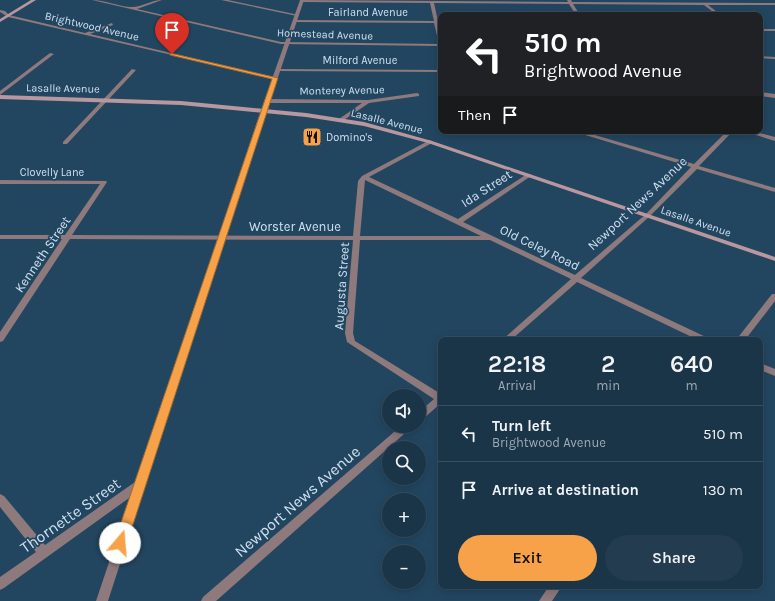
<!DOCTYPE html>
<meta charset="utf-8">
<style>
body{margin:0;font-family:Karla,sans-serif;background:#233c4f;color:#f1f3f6;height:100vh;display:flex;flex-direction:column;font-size:15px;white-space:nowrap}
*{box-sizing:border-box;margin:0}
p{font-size:13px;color:#9faab4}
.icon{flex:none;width:22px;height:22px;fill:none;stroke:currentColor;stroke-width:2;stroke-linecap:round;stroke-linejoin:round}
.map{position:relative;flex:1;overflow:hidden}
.drawer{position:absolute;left:438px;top:337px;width:325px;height:252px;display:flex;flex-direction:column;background:#1a3448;border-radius:8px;box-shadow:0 2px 10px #0003,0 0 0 1px #384f60}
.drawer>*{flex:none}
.top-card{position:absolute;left:438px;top:12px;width:325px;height:122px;border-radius:8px;box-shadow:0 2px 10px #0003,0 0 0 1px #384f60;background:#202124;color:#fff;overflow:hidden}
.fabs{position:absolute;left:382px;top:389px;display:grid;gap:8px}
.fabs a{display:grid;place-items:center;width:44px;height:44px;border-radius:50%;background:#1a3448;box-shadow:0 2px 10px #0003,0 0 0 1px #384f60;font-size:20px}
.pin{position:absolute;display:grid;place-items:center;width:34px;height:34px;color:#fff;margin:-41px -17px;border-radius:50% 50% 50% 0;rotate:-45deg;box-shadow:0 0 4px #0007}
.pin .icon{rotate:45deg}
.me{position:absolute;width:44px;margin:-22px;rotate:18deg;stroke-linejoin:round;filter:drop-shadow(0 0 3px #0008)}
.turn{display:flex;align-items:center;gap:14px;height:84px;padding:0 20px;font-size:18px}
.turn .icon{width:52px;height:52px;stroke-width:2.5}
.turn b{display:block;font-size:28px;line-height:34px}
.then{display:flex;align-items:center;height:38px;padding:0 20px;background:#0003;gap:8px;font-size:15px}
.eta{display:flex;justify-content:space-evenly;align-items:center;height:68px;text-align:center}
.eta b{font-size:24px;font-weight:600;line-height:28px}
.button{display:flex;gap:8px;margin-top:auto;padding:8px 20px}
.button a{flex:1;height:46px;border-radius:24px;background:#f7a149;color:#111;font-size:16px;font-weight:600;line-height:46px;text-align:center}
.button a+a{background:#233c4f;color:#f1f3f6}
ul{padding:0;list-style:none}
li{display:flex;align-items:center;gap:12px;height:56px;padding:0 20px;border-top:1px solid #384f60}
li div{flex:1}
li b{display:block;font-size:15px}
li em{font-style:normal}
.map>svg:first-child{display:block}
</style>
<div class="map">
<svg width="775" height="601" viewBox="0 0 775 601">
<rect width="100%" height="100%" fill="#234660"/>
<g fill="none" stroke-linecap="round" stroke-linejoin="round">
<path fill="#8e797d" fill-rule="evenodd" d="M92 0C105 0 117 6 130 7 141 8 151 0 162 0L137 9 281 42 439 44 434 23 294 22 292 21 294 20 434 21 430 3 302 2 300 1 302 0 568 2 567 0H571L572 2 775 3V5H708L721 15H717L704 5 573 4 580 15H576L569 4 434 3 438 21H441V23H438L441 35V46L281 44Z
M221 0H228L299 15 297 16Z
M0 10 5 11 9 15 85 33 112 23 113 25 90 34 277 78 275 79 8 17 0 12Z
M760 29H775V31H760Z
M50 53 54 54 0 95V91Z
M760 56 775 57V59L760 58Z
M132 69 136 70 67 144H63V142Z
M276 69 441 70V72L278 71H276Z
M760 92 775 94V98L760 96Z
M417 93 419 94V96L369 103 341 122 339 121V119L362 103H267L264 101 267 99 368 100Z
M572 131H581L694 164 727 131H733L699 166 775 188V192L697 169 650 216 581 278 708 338 709 340H698L577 282 511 340H502L571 279 490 240H360L353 333 355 341 441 394V403L422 420 419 421V412L434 399 347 342 345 333 353 240 70 239 3 341 0 342V332L62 239H0V235H65L100 184H0V180L106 181 107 182 72 235 353 236 358 181 362 176 430 140 433 142 432 143 369 177 458 219 527 174H531V176L463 222 575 275 646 214 691 167ZM365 180 481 236H360Z
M743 131H752L775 137V141Z
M772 294H775V301L745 340H736Z
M760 363 775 369V376L760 370Z
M401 426H413L216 601H201L203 597Z
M139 481 143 482 144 485 143 488 4 588 0 590V577L36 552 0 507V494L4 496 45 545 135 482Z
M549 586H562L552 601H539Z"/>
<path fill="#8e797d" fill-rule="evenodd" d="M300 0H304L267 110 108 601H96L261 110Z"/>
<path fill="#b9979e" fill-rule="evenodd" d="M31 0H36L0 22V19Z
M0 95 181 101 306 113 364 122 432 141 775 257V261L428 143 364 126 306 117 181 105 0 99Z"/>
</g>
<path fill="#f7a149" stroke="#a1692f" d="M170 53 278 78 127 543 125 547 120 549 116 547 114 543 272 79 170 55Z"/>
<defs>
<symbol id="restaurant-square" viewBox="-11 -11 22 22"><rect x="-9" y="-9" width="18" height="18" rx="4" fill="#f7a149" stroke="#234660"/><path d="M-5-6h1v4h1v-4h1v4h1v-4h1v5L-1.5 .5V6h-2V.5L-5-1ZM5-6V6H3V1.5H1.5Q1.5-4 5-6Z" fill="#111"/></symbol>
</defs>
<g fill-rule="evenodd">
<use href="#restaurant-square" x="301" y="126" width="22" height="22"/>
</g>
<g text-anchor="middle" stroke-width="3.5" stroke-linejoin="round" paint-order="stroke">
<g font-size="11" fill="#cee1f1" stroke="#234660">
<text x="368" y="16">Fairland Avenue</text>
<text transform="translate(92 26) rotate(13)" y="4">Brightwood Avenue</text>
<text transform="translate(325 34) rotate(2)" y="4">Homestead Avenue</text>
<text x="360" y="64">Milford Avenue</text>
<text transform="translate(63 88) rotate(1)" y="4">Lasalle Avenue</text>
<text transform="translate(342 90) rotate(-1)" y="4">Monterey Avenue</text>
<text transform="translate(387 121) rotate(14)" y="4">Lasalle Avenue</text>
<text x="52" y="176">Clovelly Lane</text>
<text transform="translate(696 221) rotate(19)" y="4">Lasalle Avenue</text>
</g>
<g font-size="11" fill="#cee1f1" stroke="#234660" text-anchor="start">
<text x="326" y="141">Domino's</text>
</g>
<g font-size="13" fill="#cee1f1" stroke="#234660">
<text transform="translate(486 188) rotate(-33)" y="5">Ida Street</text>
<text transform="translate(637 203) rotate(-43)" y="5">Newport News Avenue</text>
<text x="295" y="231">Worster Avenue</text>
<text transform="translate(540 247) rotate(26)" y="5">Old Celey Road</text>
<text transform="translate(42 254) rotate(-56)" y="5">Kenneth Street</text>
<text transform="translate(341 286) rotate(-86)" y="5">Augusta Street</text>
</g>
<g font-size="16" fill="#cee1f1" stroke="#234660">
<text transform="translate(297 501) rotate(-41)" y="6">Newport News Avenue</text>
<text transform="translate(70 515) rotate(-35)" y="6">Thornette Street</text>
</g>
</g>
</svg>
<div class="fabs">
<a><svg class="icon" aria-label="sound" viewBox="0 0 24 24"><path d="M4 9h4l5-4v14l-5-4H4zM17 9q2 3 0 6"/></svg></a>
<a><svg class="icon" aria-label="search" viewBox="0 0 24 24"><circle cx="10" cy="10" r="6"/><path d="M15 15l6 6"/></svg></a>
<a>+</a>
<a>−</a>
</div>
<div class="pin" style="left:172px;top:54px;background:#d93025"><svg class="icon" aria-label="arrive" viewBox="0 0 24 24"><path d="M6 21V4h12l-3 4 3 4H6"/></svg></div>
<svg class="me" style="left:120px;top:543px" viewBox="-20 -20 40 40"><circle r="19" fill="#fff"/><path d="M0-13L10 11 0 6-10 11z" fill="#f7a149"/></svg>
<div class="top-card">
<div class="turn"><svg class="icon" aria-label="left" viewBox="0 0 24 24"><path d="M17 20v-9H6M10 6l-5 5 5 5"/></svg><div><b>510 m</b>Brightwood Avenue</div></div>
<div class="then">Then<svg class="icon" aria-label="arrive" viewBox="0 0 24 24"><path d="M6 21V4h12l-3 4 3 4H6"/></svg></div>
</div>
<section class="drawer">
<div class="eta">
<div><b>22:18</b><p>Arrival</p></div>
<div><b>2</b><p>min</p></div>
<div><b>640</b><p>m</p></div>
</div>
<ul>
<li><svg class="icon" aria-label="left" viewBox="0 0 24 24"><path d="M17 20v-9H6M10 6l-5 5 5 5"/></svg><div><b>Turn left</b><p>Brightwood Avenue</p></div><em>510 m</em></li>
<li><svg class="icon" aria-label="arrive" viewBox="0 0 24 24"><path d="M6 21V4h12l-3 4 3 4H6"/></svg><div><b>Arrive at destination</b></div><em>130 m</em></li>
</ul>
<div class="button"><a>Exit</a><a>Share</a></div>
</section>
</div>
